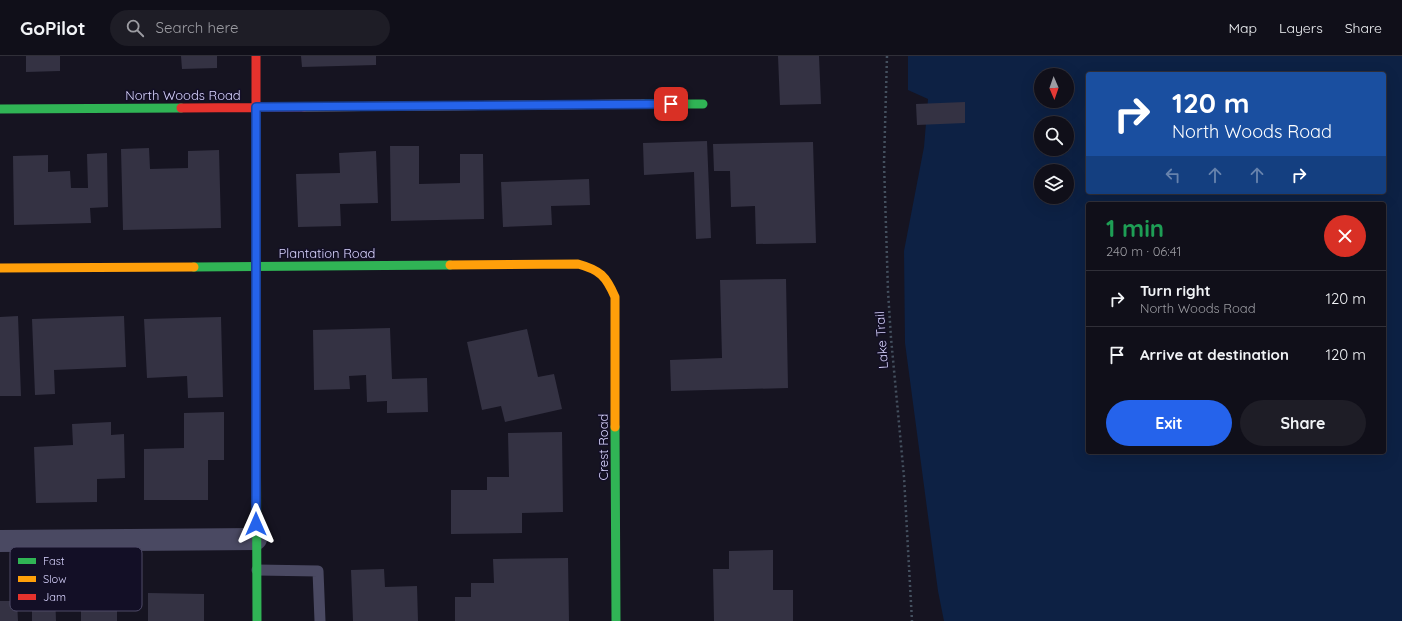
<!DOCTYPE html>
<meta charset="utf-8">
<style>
body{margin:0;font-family:Quicksand,sans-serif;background:#1e1d26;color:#f1f3f6;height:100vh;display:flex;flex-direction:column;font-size:15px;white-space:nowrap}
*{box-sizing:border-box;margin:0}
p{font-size:13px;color:#9c9ca2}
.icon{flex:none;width:22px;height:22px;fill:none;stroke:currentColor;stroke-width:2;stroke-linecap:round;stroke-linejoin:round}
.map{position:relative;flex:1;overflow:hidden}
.side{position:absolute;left:1086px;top:146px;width:300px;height:252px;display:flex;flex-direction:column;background:#100f19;border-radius:4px;box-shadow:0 4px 16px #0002,0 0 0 1px #302f38}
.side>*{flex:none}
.guide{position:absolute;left:1086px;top:16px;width:300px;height:122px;border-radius:4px;box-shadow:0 4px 16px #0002,0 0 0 1px #302f38;background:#1a4fa0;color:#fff;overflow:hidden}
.needle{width:26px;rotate:178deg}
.fabs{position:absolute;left:1034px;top:12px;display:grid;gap:8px}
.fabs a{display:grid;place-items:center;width:40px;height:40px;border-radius:50%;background:#100f19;box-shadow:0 4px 16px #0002,0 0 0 1px #302f38;font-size:20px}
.pin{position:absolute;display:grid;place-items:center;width:34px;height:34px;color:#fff;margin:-17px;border-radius:8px;box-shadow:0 2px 6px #0006}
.me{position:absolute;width:44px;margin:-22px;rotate:0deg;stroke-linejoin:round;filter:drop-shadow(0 0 3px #0008)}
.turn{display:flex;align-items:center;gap:14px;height:84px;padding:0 20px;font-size:18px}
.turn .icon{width:52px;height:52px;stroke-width:2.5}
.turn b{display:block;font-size:28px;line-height:34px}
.lanes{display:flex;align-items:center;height:38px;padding:0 20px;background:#0003;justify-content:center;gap:20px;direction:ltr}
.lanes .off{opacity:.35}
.round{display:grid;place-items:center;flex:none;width:42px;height:42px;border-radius:21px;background:#1e1d26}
.overview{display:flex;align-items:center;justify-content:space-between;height:68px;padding:0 20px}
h1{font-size:24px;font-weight:700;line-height:30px;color:#1e9e55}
.action{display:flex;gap:8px;margin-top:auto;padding:8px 20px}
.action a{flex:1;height:46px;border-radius:24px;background:#2563eb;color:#fff;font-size:16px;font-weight:700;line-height:46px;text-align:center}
.action a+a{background:#1e1d26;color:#f1f3f6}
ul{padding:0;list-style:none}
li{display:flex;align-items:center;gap:12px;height:56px;padding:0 20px;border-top:1px solid #302f38}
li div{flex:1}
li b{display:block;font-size:15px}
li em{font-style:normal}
header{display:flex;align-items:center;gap:24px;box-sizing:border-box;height:56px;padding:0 20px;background:#100f19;border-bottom:1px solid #302f38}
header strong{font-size:19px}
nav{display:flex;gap:22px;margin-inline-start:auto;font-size:14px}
.search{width:280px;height:36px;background:#1e1d26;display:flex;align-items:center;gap:10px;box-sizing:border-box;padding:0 14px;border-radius:22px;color:#9c9ca2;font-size:15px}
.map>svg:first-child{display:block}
</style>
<header>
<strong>GoPilot</strong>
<div class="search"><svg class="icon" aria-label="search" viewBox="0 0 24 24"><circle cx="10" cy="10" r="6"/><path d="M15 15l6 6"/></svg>Search here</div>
<nav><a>Map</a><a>Layers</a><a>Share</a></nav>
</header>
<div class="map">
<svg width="1402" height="565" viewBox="0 0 1402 565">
<rect width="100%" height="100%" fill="#161421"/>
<path fill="#0d2144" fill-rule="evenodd" d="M908 0H1402V565H944L938 535 905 287 904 195 924 91 928 43 908 34ZM1088 18H1384V136H1088ZM1041 19H1067V45H1041ZM1041 67H1067V93H1041ZM1041 115H1067V141H1041ZM1088 148H1384V396H1088Z"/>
<path fill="#343243" d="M26 0H60V15L26 16Z
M181 0H217V12L182 13Z
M301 0H376V9L302 11Z
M778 0H819L821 48 780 49Z
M965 46V67L917 69 916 48Z
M707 85 711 182 696 183 694 116 644 119 643 87Z
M813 86 816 187 756 188 755 150 731 151 730 115H714L713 88Z
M390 90H419V128L460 127V98H483L484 163 391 165Z
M149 92 150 113 188 112V95L219 94 221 172 123 174 121 93Z
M376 95 378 147 340 148 341 170 298 171 296 118 340 117 339 97Z
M107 97 108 151 90 152 91 167 14 169 13 100 48 99V116L70 115 71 132H88L87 98Z
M589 123 590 149 551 150 552 169 503 171 501 126Z
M786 223 788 332 671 335 670 304 722 302 720 224Z
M18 260 21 340H0V261Z
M124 260 126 311 54 314 55 338 35 339 32 263Z
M221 261 223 341 188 342 187 320 147 322 144 263Z
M390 272 392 323 427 322 428 356 387 357V345L367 346 366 319 349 320 350 333 314 334 313 274Z
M527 273 538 321 554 318 562 353 505 366 501 350 482 354 467 286Z
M224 356V404H208V444H144V393L184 392V357Z
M111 366V379L124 378 125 422 97 423V446L36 447 34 391 73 389 72 368Z
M562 376 563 456 522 457V477L451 478V434H487V421H509L508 377Z
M773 494V534H793V565H714L713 513H729V495Z
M568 502 569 565H455V541H471V527H494L493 503Z
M384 513 385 531 417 530 418 565H353L351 514Z
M55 536 56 565H32V537Z
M81 537H117V565H81Z
M148 537 204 538V565H148Z
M0 545H17L18 565H0Z"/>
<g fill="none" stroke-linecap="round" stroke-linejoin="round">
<path stroke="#44505f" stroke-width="2.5" stroke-dasharray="2 3" stroke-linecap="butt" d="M887 0 884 107 888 235 891 282 904 421 912 565"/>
<path stroke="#4a4962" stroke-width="11" d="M257 514 318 515 320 565"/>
<path stroke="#4a4962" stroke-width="22" d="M0 485 256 483"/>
<path stroke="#30b455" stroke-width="9" d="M643 48H703
M0 53 181 52
M194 211 450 209
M256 270 257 565
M615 371 616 565"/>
<path stroke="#ff9f0a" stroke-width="9" d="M304 51 643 48
M450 209 578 208C600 214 606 220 615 241V371
M0 212 194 211"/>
<path stroke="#e5322d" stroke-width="9" d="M256 0V270
M181 52 304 51"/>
</g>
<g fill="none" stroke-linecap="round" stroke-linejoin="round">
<defs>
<path id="route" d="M256 468V51L671 48"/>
</defs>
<use href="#route" stroke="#184099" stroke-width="10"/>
<use href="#route" stroke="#2563eb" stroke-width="7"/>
</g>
<g text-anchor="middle" stroke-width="3" stroke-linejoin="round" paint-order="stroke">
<g font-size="13" fill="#d9d4ff" stroke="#130f26">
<text x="183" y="44">North Woods Road</text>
<text x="327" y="202">Plantation Road</text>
<text transform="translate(881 284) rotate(-94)" y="5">Lake Trail</text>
<text transform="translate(603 391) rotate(-90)" y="5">Crest Road</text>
</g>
</g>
<rect x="10" y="491" width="132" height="64" rx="6" fill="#130f26" stroke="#4e4a67" stroke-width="1"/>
<rect x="18" y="502" width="18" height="6" fill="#30b455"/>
<rect x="18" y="520" width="18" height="6" fill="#ff9f0a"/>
<rect x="18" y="538" width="18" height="6" fill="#e5322d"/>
<g font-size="11" fill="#d9d4ff">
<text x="43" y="509">Fast</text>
<text x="43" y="527">Slow</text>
<text x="43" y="545">Jam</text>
</g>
</svg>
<div class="fabs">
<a><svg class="needle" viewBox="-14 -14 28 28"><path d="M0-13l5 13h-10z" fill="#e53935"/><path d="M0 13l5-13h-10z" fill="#9c9ca2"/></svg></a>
<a><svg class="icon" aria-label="search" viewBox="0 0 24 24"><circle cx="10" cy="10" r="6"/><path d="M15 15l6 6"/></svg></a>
<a><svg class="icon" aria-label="layers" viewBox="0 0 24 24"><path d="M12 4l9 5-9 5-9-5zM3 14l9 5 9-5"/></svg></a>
</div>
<div class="pin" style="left:671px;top:48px;background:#d93025"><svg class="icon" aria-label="arrive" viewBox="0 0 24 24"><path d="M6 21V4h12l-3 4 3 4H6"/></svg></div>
<svg class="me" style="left:256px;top:468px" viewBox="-20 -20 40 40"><path d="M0-17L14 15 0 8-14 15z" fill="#2563eb" stroke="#fff" stroke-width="4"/></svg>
<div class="guide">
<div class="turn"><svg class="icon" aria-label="right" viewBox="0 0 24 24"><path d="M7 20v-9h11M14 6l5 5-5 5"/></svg><div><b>120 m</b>North Woods Road</div></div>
<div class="lanes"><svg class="icon off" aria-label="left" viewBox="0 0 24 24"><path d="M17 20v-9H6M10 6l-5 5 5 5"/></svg><svg class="icon off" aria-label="ahead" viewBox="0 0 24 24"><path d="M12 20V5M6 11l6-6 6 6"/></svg><svg class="icon off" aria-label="ahead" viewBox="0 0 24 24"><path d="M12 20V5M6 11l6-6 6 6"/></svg><svg class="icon" aria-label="right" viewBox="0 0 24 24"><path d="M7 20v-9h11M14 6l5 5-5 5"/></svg></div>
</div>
<section class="side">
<div class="overview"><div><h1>1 min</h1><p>240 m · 06:41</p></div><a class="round" style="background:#d93025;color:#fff"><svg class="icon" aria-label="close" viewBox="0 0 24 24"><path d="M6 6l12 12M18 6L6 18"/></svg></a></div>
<ul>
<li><svg class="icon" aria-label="right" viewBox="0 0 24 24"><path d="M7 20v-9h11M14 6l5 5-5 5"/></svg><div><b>Turn right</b><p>North Woods Road</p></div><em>120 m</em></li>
<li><svg class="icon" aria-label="arrive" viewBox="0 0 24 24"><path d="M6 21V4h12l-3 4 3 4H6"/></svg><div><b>Arrive at destination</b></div><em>120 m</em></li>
</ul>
<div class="action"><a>Exit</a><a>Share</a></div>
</section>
</div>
